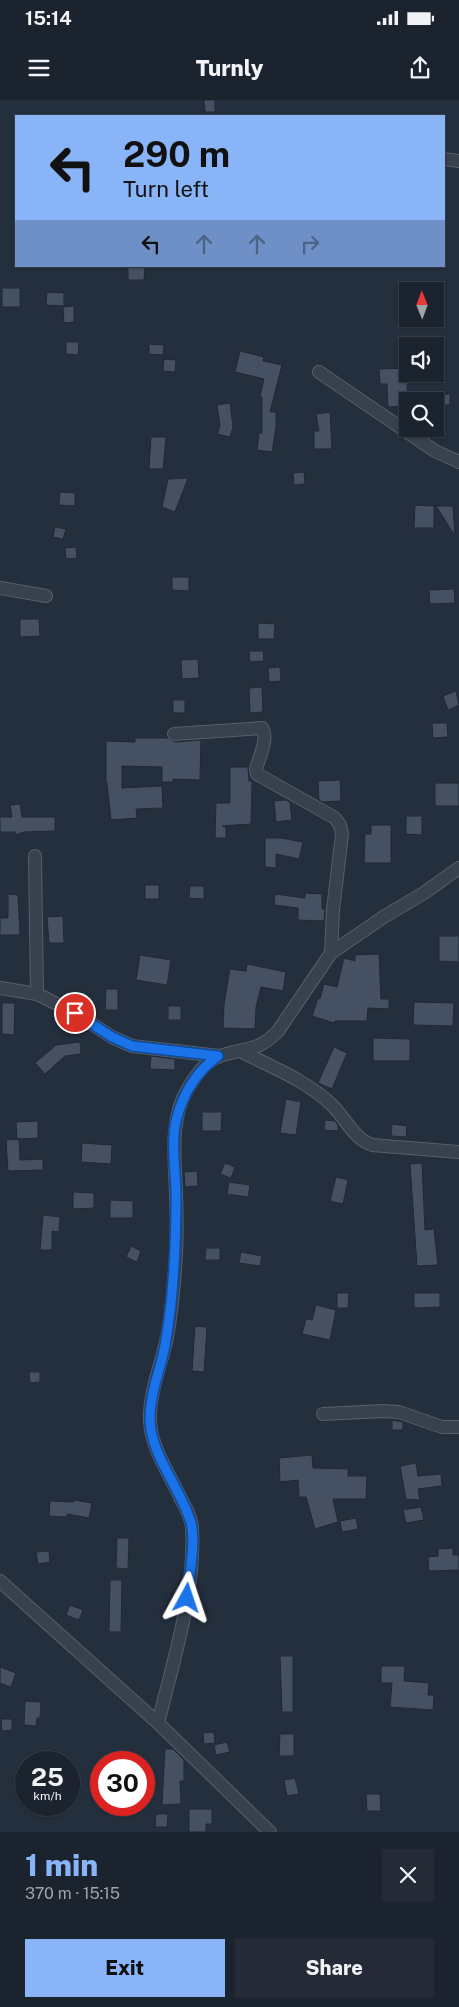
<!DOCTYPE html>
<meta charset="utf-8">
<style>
body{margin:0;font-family:"Public Sans",sans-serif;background:#242b36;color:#f1f3f6;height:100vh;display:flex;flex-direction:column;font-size:19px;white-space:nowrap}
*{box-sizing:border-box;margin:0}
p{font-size:16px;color:#a0a4aa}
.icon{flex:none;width:28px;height:28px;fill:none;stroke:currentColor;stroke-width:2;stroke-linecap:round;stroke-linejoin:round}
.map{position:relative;height:1732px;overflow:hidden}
.details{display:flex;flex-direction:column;background:#1b232e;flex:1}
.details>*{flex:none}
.banner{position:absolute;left:15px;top:15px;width:430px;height:152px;border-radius:0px;box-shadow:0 1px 4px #0004,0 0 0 1px #39404a;background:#8ab4f8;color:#111;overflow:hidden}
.needle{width:32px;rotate:359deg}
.controls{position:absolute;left:399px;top:182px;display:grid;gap:10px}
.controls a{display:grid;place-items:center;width:45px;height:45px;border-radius:0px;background:#1b232e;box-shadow:0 1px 4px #0004,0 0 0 1px #39404a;font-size:25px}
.speed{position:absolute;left:15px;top:1651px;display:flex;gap:10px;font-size:25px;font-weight:700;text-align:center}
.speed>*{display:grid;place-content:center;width:65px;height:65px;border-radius:50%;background:#1b232e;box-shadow:0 1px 4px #0004,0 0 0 1px #39404a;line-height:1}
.speed small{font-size:12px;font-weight:400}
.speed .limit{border:8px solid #d22;background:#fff;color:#111}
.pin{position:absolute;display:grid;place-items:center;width:42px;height:42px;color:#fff;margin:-21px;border:2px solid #fff;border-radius:50%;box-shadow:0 1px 5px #0007}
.me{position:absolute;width:55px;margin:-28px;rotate:5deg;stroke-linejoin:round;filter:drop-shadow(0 0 4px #0008)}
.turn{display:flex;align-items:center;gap:18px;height:105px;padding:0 25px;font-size:22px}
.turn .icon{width:65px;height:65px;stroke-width:2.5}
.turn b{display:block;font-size:35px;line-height:42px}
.lanes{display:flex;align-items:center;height:48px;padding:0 25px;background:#0003;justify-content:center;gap:25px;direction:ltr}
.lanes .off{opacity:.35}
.round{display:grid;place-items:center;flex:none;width:52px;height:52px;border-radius:0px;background:#242b36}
.headline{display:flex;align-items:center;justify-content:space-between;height:85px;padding:0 25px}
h1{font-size:30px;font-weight:800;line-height:38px;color:#8ab4f8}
.cta{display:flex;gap:10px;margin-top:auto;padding:10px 25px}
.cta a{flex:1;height:58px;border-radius:0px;background:#8ab4f8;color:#111;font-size:20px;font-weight:800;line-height:58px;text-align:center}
.cta a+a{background:#242b36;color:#f1f3f6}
.status{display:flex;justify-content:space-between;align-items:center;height:35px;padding:0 25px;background:#1b232e;direction:ltr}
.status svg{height:14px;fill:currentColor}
header{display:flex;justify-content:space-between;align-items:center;height:65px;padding:0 25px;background:#1b232e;font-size:22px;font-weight:800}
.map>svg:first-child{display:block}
</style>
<div class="status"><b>15:14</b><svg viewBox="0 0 49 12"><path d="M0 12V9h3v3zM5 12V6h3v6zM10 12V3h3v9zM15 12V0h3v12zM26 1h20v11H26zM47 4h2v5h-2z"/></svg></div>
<header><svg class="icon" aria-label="menu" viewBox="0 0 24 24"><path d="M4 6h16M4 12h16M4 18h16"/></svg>Turnly<svg class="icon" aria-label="share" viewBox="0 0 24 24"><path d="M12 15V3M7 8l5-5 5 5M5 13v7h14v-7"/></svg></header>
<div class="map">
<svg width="459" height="1732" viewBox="0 0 459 1732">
<rect width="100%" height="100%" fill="#242f3e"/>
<path fill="#455162" stroke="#1f2835" d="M204 0H215V12H205Z
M128 166H145L144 180H128Z
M2 188H20V207H2Z
M47 192 64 193V206L46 205Z
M74 206V222L64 223 63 207Z
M66 242H79L78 255 66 254Z
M149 244 164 245 163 255 149 254Z
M240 251 264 257 263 261 282 265 270 312H276V327L272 352 257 350 259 333H262V297L260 296 264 279 235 272Z
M164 259 176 260 175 272 163 271Z
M408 268 409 284H407L408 306 388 307 387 284H380L379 269Z
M450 294V305H437V295Z
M230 303 233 327 230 337 217 334 220 326 217 305Z
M330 312 332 349H314V331H319L316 314Z
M151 337H166L163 369H149Z
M304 372 305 384 294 385 293 373Z
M188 378 175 412 162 407 168 379Z
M60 392 75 393V406L59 405Z
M415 405 434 406V428H414Z
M436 406H453L455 436Z
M55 427 66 429 63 439 53 437Z
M76 447 77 458 66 459 65 448Z
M172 477H189V491L172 490Z
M454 489 455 503 430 504 429 490Z
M20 519H39L40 536 20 537Z
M258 523 275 524 274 539H258Z
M249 551H263L264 561 250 562Z
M198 559 199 578 182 579 181 560Z
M280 567 281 581 269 582 268 568Z
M262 587 263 612 250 613 249 588Z
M456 591 459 605 448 610 443 596Z
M173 600H185V613H173Z
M432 623H447L448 637 433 638Z
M135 638H167L175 642 201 640 200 680 173 679V682H162V667L122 666V688L162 686 163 708 136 709 137 718 111 720 107 683H106V641L135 642Z
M230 667H248L249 681H252L251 724 222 726 226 727V738H215L216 703H230Z
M340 680 341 701 322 702 319 700 318 681Z
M435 683H459V706H435Z
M286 700 290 702 292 720 276 722 274 701Z
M20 704 22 717H55V731L24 732 15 735V732H0V717H12L10 705Z
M406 716H422V735L406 734Z
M371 725H391V763H364L365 734H371Z
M265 738H281L303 742 299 759 276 754V768L265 767Z
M145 785H159V799H145Z
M190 786H204V799L189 798Z
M305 793 322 794V809H325L324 821 298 820V808L274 805 275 794 305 798Z
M8 794 18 795 20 835H0V818H8Z
M63 816 64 843H49L47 817Z
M439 836H459V862L439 861Z
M379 854 381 899H389V909L368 908 367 921H335L334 923 312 916 318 898 320 899 324 884 337 887 344 858 355 861V855Z
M140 855 171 860 167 885 136 880Z
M247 864 286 872 283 891 261 887 256 907 255 929 223 928 224 904 230 869 246 871Z
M106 889H118V910H105Z
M414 902 454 903 453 926 413 925Z
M2 903H15L14 935 2 934Z
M168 906H181V920H168Z
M373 938 410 939V961H373Z
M80 942 81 954 65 956 45 974 35 963 56 945Z
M334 947 347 953 332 989 318 983Z
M151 956 175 959V970L150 969Z
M286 999 301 1002 296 1035 280 1033Z
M202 1012H222L221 1031H202Z
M325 1020 335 1021 338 1025V1031L324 1030Z
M38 1021V1038L17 1039 16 1022Z
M392 1024 407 1026 406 1037 391 1036Z
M19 1039 20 1060 43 1059V1070L8 1071 6 1040Z
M82 1043 112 1045 111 1064 81 1062Z
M225 1063 235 1067 231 1078 220 1074Z
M422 1063 425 1130 434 1129 438 1165 417 1166 410 1064Z
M197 1071 198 1086 185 1087 184 1072Z
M336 1077 348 1080 343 1104 330 1101Z
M229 1082 250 1085 248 1097 227 1094Z
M73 1092 94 1093V1108L73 1109Z
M110 1100 133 1101V1118H110Z
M43 1115 60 1117 59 1132 52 1131V1150H40Z
M131 1146 141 1151 137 1162 126 1157Z
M206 1148H220V1160H205Z
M241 1152 262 1156 260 1166 239 1163Z
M337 1193H349L348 1208H337Z
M414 1193H440V1207L414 1208Z
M316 1205 336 1210 330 1240 302 1234 306 1219 312 1220Z
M195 1226 207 1227 204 1272 192 1271Z
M29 1272H40V1282L30 1283Z
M392 1320 403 1322V1330H392Z
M312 1355 313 1368 348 1369V1376H367L366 1399H333L338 1422 315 1429 306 1397H299L298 1380 280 1382 279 1358Z
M416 1363 418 1376 441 1374 442 1386 418 1389 420 1400 406 1399 400 1366Z
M74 1400 92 1403 89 1418 67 1414V1417L49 1416 50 1401 73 1402Z
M421 1407 424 1420 406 1423 403 1410Z
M356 1418 358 1429 342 1432 340 1421Z
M117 1438H129L128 1469 116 1468Z
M453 1448V1455H459V1470L429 1471 428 1457 438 1456V1449Z
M49 1451 50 1462 38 1464 36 1452Z
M110 1480H122L121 1532H109Z
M70 1505 83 1510 79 1520 66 1515Z
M280 1556H293V1612H282Z
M381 1566H405L404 1581 429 1583 428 1595H434L433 1610 390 1607 392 1583H381Z
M0 1567 16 1573 11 1587 0 1583Z
M25 1601 41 1602 40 1618H37L36 1626 24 1625Z
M1 1619H12V1630L2 1631Z
M214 1632 215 1643 204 1644 203 1633Z
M280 1634H294V1656H279Z
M227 1642 230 1652 216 1655 214 1645Z
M165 1649H173L184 1660V1681H180L181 1704 162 1705Z
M295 1678 299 1694 287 1696 284 1680Z
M366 1694H380L381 1711H367Z
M189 1709H212V1724H206V1732H189Z
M156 1714H168L167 1727H155Z"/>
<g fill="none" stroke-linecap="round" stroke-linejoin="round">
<defs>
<path id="minor" d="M444 59 459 61
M319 272 435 351 459 362
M0 488 46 496
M174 634 262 628C269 639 259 657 256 669L257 674 335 718 340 725 342 734 333 810 331 853
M35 756 37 894
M0 888 37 894 75 913 112 937 132 946 219 956
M242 952C272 967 307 981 332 1005 346 1019 353 1038 372 1045L459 1052
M323 1314 383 1311 399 1312 442 1327H459
M0 1481 158 1623 270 1732
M158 1623C173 1562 196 1491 192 1427 191 1417 186 1408 181 1399 170 1375 151 1348 150 1321 149 1294 160 1268 166 1242 171 1219 173 1194 175 1170 177 1145 177 1118 176 1093 175 1058 169 1020 188 988 195 977 206 960 220 956 245 947 257 953 278 931L331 853 385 816 424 793 459 768"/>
</defs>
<use href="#minor" stroke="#565f6c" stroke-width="14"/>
<use href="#minor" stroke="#38414e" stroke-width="12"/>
</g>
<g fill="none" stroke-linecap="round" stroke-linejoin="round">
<defs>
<path id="route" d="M75 913 112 937 132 946 218 956C197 971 184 992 177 1017 170 1042 176 1071 176 1096 176 1144 174 1192 166 1240 162 1267 149 1293 150 1321 152 1358 181 1388 191 1423 196 1441 189 1478 187 1498"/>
</defs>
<use href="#route" stroke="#114b97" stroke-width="12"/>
<use href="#route" stroke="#1a73e8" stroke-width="9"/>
</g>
</svg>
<div class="controls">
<a><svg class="needle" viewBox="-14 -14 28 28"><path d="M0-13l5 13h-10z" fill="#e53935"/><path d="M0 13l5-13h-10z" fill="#a0a4aa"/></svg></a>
<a><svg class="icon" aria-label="sound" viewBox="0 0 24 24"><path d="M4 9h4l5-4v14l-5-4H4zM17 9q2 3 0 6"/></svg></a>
<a><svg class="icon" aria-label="search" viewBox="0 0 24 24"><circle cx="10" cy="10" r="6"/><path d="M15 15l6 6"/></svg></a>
</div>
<div class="speed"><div>25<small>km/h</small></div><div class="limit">30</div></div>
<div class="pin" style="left:75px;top:913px;background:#d93025"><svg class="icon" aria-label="arrive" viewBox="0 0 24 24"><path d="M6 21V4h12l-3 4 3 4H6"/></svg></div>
<svg class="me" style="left:187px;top:1498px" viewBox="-20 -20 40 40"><path d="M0-17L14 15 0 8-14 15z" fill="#1a73e8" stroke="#fff" stroke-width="4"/></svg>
<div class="banner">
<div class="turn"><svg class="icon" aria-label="left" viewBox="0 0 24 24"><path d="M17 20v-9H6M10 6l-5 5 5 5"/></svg><div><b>290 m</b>Turn left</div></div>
<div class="lanes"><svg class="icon" aria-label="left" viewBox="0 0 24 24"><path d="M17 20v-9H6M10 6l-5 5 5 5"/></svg><svg class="icon off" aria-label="ahead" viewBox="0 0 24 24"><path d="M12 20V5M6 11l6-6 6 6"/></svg><svg class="icon off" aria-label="ahead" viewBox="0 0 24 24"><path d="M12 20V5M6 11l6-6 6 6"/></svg><svg class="icon off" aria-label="right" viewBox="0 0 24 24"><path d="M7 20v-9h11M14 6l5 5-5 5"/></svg></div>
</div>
</div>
<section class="details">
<div class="headline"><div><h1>1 min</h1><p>370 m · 15:15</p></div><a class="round"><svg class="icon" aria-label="close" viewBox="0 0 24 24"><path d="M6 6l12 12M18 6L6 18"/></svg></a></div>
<div class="cta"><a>Exit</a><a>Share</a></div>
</section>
